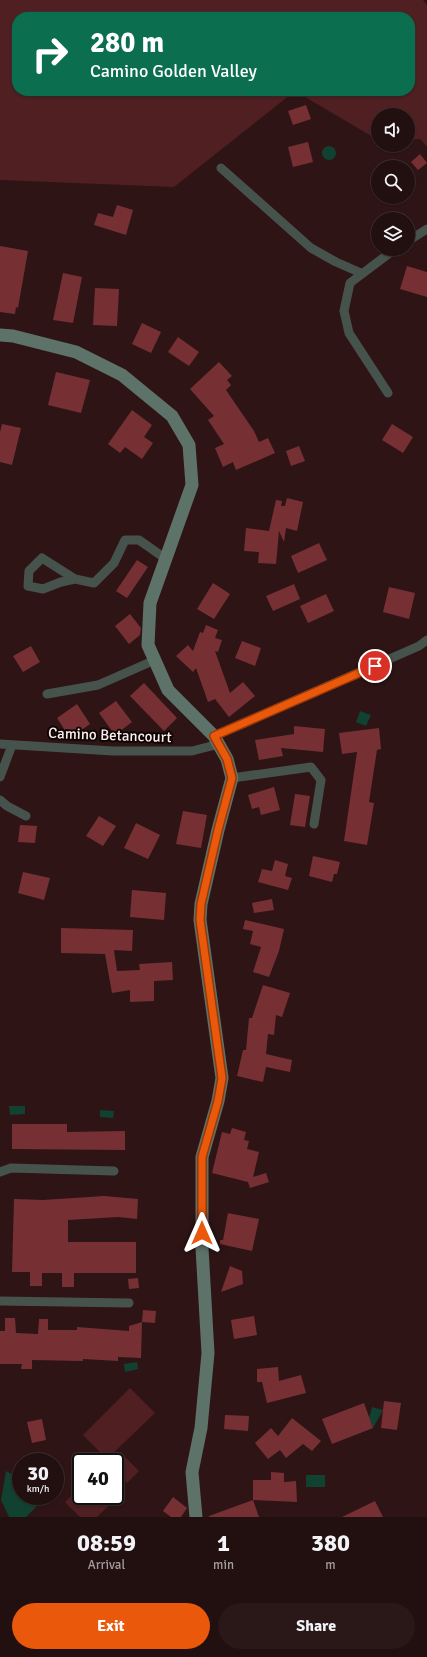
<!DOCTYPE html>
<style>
body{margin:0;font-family:Signika,sans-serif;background:#2a1819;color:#f1f3f6;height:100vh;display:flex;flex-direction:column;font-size:15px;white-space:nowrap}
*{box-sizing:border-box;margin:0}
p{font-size:13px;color:#a29c9f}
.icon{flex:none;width:22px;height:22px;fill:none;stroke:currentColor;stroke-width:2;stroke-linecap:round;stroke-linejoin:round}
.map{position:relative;height:1517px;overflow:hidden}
.sheet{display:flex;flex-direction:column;background:#220f10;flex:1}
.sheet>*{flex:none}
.hud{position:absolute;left:12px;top:12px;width:403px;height:84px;border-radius:16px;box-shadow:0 1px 3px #0004,0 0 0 1px #3f2f30;background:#0b6e4f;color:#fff;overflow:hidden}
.controls{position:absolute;left:371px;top:108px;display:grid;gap:8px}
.controls a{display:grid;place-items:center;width:44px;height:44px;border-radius:50%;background:#220f10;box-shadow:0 1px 3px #0004,0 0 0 1px #3f2f30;font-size:20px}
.speed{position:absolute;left:12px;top:1453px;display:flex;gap:8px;font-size:20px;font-weight:700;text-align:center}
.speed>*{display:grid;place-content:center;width:52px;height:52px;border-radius:50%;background:#220f10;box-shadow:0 1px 3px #0004,0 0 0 1px #3f2f30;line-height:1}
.speed small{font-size:10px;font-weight:400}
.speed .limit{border:2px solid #111;border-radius:6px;background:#fff;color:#111}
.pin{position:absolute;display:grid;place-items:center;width:34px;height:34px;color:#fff;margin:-17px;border:2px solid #fff;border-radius:50%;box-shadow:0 1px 4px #0007}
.me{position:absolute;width:44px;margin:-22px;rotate:0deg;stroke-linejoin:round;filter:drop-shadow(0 0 3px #0008)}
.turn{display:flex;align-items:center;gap:14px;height:84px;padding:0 12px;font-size:18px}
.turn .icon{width:52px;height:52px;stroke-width:2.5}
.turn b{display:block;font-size:28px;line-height:34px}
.eta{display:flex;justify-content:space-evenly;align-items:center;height:68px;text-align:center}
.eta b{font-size:24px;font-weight:800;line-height:28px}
.action{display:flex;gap:8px;margin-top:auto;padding:8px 12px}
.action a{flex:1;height:46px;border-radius:24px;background:#ea580c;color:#fff;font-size:16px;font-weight:800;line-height:46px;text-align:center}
.action a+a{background:#2a1819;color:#f1f3f6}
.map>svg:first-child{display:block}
</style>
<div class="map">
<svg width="427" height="1517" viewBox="0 0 427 1517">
<rect width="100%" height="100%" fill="#2e1415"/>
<path fill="#4f1f22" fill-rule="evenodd" d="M0 0H423L427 5V147L420 139 408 140V115H378V140L295 91 174 187 0 180ZM17 17H410V91H17Z
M130 1388 155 1413 107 1459 83 1435Z
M123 1455 139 1471 127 1483 115 1471V1463Z
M115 1478 126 1489 97 1517H80L65 1502 81 1487V1496H115Z"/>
<path fill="#104131" d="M322 153a7 7 0 1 1 14 0a7 7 0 1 1-14 0Z
M360 711 371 715 366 726 356 722Z
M9 1106H25V1114L10 1115Z
M100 1110 114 1111 113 1118 100 1117Z
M137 1362 138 1369 125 1372 124 1364Z
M372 1407 383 1410 373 1428 369 1418Z
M6 1471 21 1479V1496H36L40 1503 26 1517H9L1 1500Z
M306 1475H325V1487H306Z"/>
<path fill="#763034" d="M306 105 311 119 293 125 288 111Z
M308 142 313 162 293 167 288 147Z
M420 154 427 163 418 170 411 162Z
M117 205 133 210 126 235 94 225 98 213 113 217Z
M0 246 28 251 18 308 16 307 15 314 0 312Z
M407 266 427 272V297L400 289Z
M63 273 82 277 73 323 53 320Z
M95 288 119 289 117 326 93 325Z
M142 323 161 332 151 353 132 344Z
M178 337 199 352 189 366 168 352Z
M219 362 232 376 227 380 231 385 226 390 254 431 259 442 268 438 275 453 236 470 233 462 223 467 215 448 224 444 208 420 214 416 190 389Z
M56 372 90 380 81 413 48 405Z
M132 410 152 425 144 437 153 443 142 459 125 447 120 453 108 444Z
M2 424 21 428 12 465 0 462V432Z
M392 424 413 437 403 453 382 440Z
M299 446 305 461 291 466 286 451Z
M287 498 303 502 297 531 286 528 284 542 279 531 276 564 258 563 259 552 244 551 246 528 269 531 276 500 282 501 281 506H285Z
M319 543 327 560 298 573 291 556Z
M137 560 148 567 127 598 116 591Z
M213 583 230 594 214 619 197 609Z
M294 584 300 599 273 611 266 596Z
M389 587 415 593 409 619 383 612Z
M326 594 334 611 308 623 300 606Z
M130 614 141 628 140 635 129 644 115 626Z
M206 625 218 630 215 638 222 640 218 652 215 651 230 693 243 682 255 696 229 717 215 699 208 702 196 668 193 672 176 656 188 645 193 651 200 632 203 633Z
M242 641 261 648 255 666 235 658Z
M31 646 40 662 23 672 13 656Z
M144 683 177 718 164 731 130 696Z
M116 701 132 722 115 735 99 713Z
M77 704 90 724 70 738 57 718Z
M294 726 325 729 323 752 281 748 283 756 259 760 255 740 294 734Z
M379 728 381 749 377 750 369 802 374 803 367 845 344 841 357 752 342 754 339 733Z
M274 787 280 810 261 815 259 807 252 809 248 795Z
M295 794 310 796 305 827 290 825Z
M183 811 207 815 201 848 176 844Z
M99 816 116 826 103 846 86 836Z
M136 823 160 835 148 859 124 848Z
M20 825 37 826 35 843 18 842Z
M313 856 340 862 337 874H334L332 882 309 876Z
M275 860 288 864 285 876 292 878 288 890 258 882 262 869 272 871Z
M23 872 50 878 44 900 18 893Z
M132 890 166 893 164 920 130 917Z
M272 899 274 910 254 913 252 903Z
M245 920 284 929 279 951 269 977 253 972 261 947 250 944 253 931 243 929Z
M61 928 133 930 132 951 114 950 117 971 140 970 139 964 172 962 173 980 154 981V1001L130 1002V990L112 993 105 954 61 953Z
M263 985 290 993 282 1017 276 1015 274 1035 268 1034 266 1054 292 1060 290 1072 266 1067 263 1082 237 1076 243 1050H246L249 1018H252Z
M12 1124H67V1132L125 1131V1150L12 1149Z
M232 1128 246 1132 244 1140 249 1141 247 1149 259 1152 253 1177 266 1173 269 1182 250 1188 248 1182 212 1173 222 1132 230 1134Z
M104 1196 138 1199 137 1219 118 1217 68 1220V1242H136V1273H74V1287H62V1273H42V1286H30V1272H12L14 1199 43 1200Z
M228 1213 259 1219 252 1251 220 1244V1240H223Z
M230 1266 242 1271 243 1284 221 1292Z
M138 1278 139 1288 129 1289 128 1279Z
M143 1310 156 1311 155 1323 142 1322Z
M254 1316 257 1335 234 1339 231 1320Z
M5 1318H15L16 1333 38 1334 39 1319H48V1330H77V1327L129 1331V1326L142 1322 141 1358 118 1357V1361L83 1359V1361L32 1360V1369H21L22 1364H0V1331H5Z
M278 1367 279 1381 301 1375 306 1393 267 1403 262 1382H257V1369Z
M384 1401 401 1403 397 1430 381 1428Z
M364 1403 373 1428 332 1444 322 1419Z
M225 1415 249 1416 248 1431 224 1429Z
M292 1418 321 1441 312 1451 303 1444 286 1458 280 1450 268 1459 255 1443 271 1428 278 1436Z
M42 1419 46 1440 32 1443 27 1422Z
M271 1472 284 1473V1482L296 1481 297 1502 253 1500V1480H271Z
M173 1497 187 1508 181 1517H171L163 1511Z
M253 1500 259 1517H209V1516Z
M375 1501 383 1517H342Z"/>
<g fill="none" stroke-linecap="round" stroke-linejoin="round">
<path stroke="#46534d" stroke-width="9" d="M221 168 311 248 336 262 361 273
M408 241 427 229
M388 393 349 333 344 311 350 283 395 249
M75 579 61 582 43 589 28 586 29 571 42 558 75 579 94 583 114 563 125 540H139L166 559
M47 694 98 685 155 660
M214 736 419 646 427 640
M0 744 113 751H192L219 744
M0 777 12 745
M232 778 311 767 321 780 314 824
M0 800 7 806 26 816
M0 1172 11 1168 114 1171
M0 1301 129 1303"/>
<path stroke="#5d7269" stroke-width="13" d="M0 335 13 336 76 352 122 375 172 416 189 445 192 485 150 603 148 645 168 690 214 736 227 759 232 778 218 830 201 904 200 920 222 1078 218 1101 202 1157V1248L208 1353 201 1428 192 1472 196 1517"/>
</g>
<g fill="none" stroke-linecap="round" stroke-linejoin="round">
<defs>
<path id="route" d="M202 1233V1157L218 1101 222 1078 200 920 201 904 218 830 232 778 227 759 214 736 375 666"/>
</defs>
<use href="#route" stroke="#983908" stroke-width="10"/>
<use href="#route" stroke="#ea580c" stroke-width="7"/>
</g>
<g text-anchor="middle" stroke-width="4" stroke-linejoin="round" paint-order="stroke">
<g font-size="15" fill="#fdeeed" stroke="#0e0505">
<text transform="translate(110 735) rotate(2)" y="5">Camino Betancourt</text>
</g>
</g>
</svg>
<div class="controls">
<a><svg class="icon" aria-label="sound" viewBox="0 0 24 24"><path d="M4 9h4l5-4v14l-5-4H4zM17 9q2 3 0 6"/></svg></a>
<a><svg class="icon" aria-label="search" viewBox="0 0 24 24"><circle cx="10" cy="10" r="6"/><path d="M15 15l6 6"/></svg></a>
<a><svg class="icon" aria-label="layers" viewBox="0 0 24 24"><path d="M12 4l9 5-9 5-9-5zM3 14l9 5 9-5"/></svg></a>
</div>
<div class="speed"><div>30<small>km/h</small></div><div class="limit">40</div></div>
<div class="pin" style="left:375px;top:666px;background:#d93025"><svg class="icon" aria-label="arrive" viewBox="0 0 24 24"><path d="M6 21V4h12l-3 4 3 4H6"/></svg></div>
<svg class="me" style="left:202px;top:1233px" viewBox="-20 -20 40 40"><path d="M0-17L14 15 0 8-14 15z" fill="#ea580c" stroke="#fff" stroke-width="4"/></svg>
<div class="hud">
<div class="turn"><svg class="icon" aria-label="right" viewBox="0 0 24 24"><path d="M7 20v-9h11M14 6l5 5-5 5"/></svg><div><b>280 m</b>Camino Golden Valley</div></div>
</div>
</div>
<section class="sheet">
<div class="eta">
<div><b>08:59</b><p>Arrival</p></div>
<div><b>1</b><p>min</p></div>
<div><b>380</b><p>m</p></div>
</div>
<div class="action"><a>Exit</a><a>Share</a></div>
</section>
